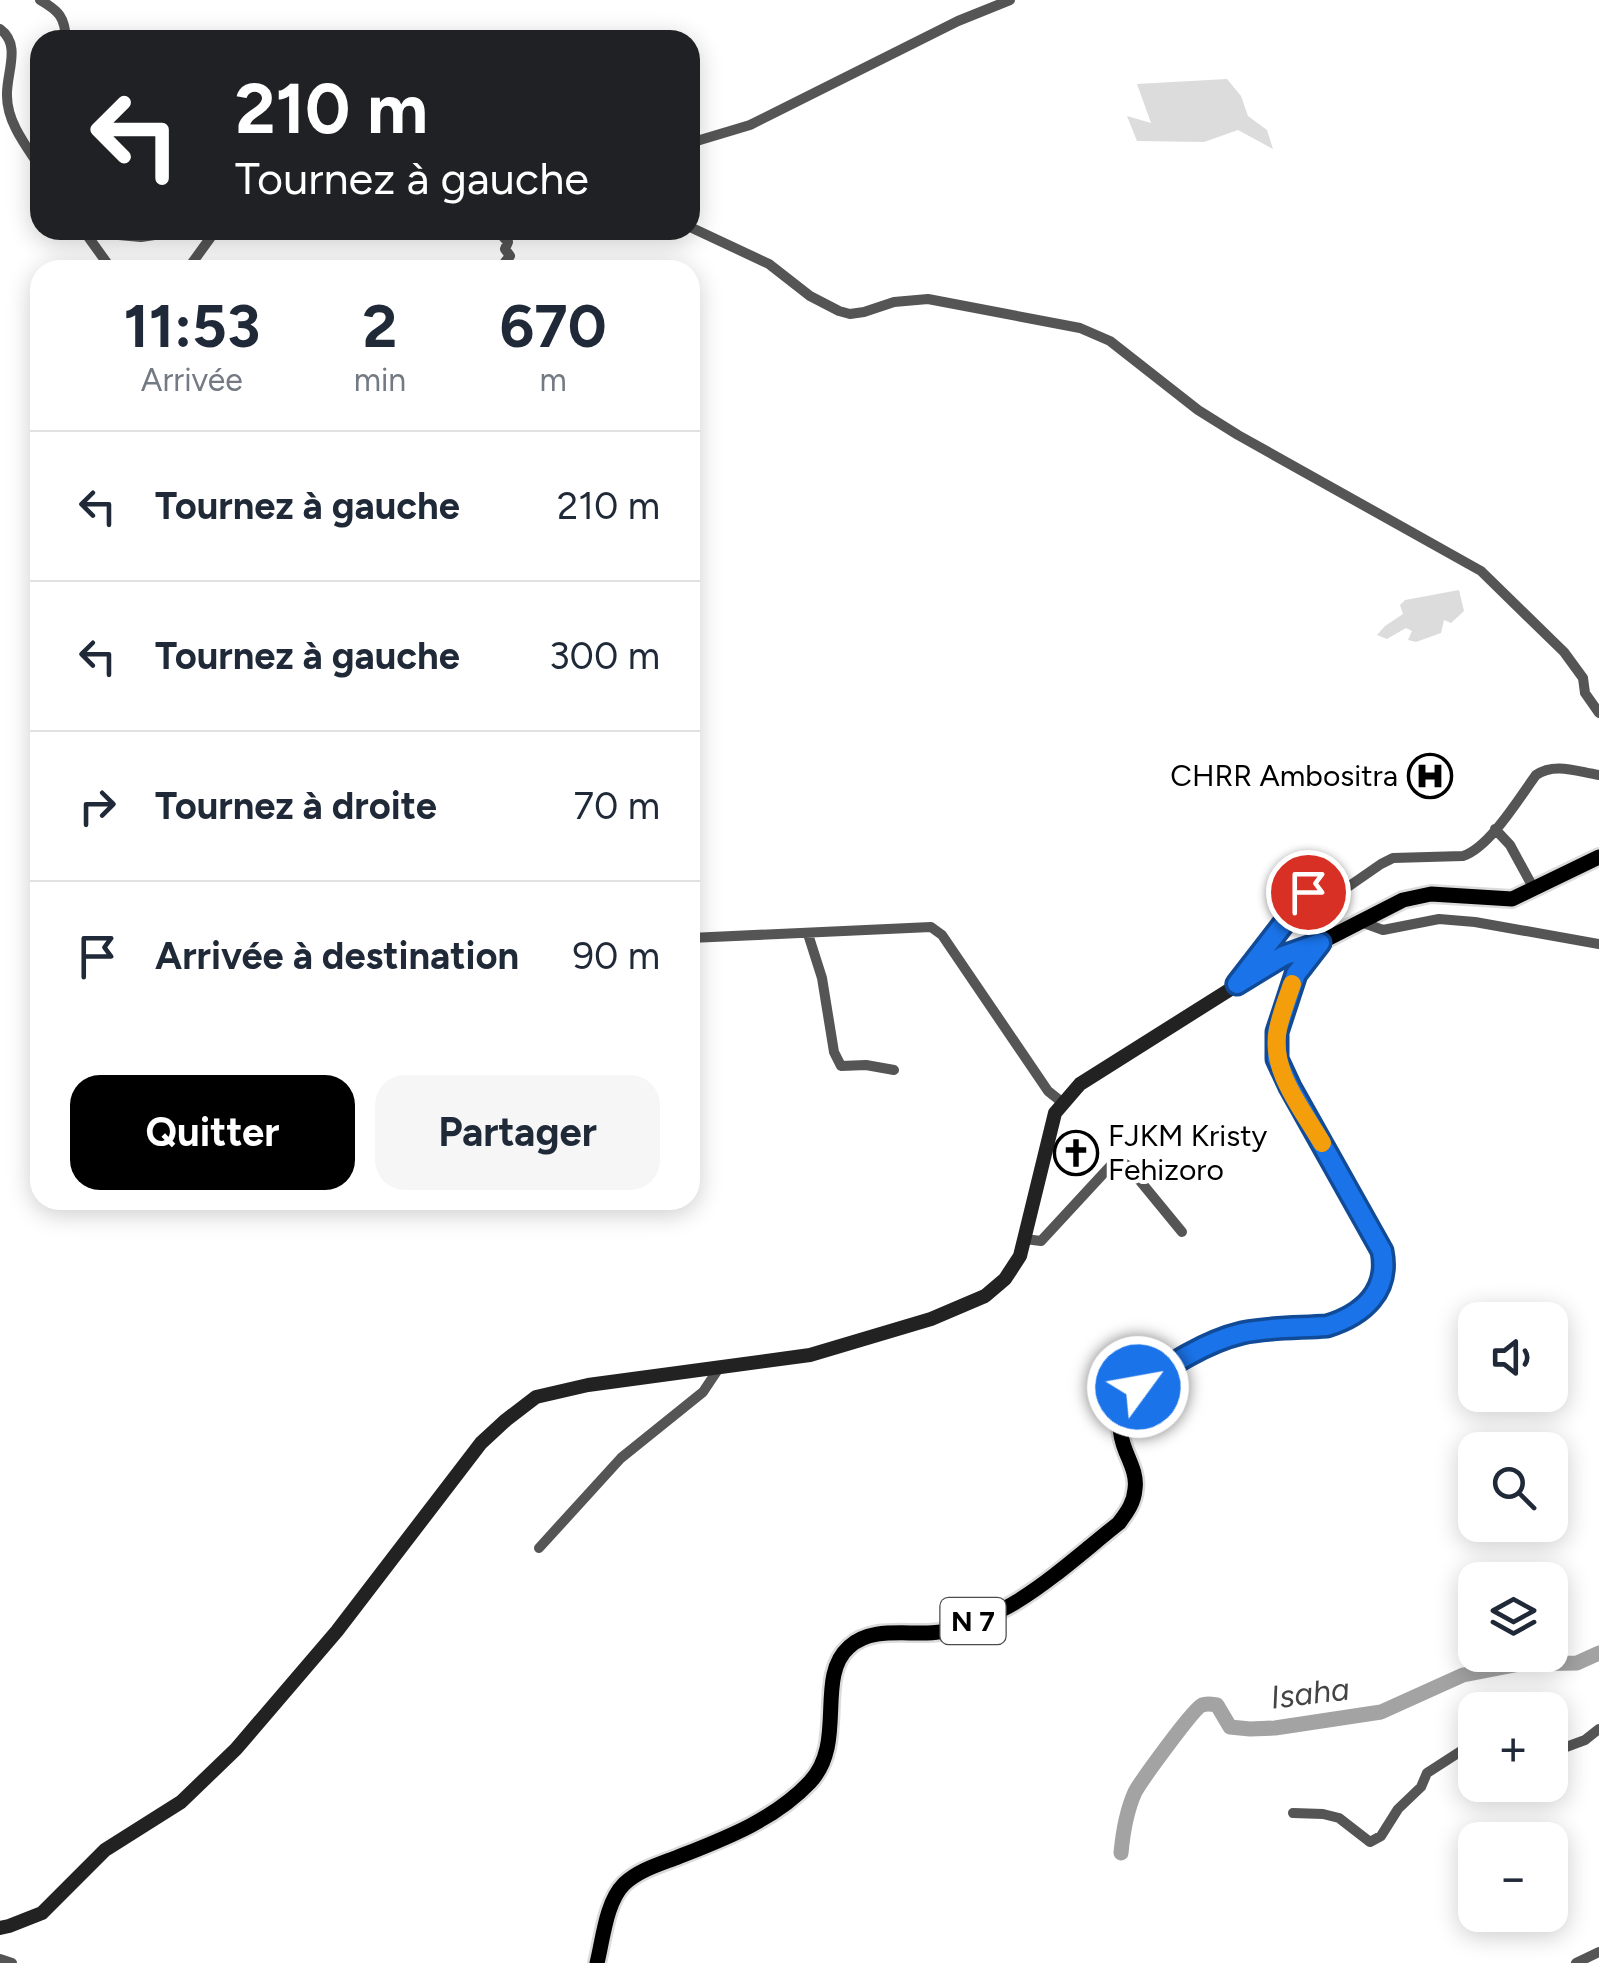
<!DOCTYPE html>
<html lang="fr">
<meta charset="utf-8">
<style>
body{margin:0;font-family:Figtree,sans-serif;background:#f6f6f7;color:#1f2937;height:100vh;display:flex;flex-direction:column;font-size:38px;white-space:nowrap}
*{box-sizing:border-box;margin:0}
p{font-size:32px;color:#747a83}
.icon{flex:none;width:55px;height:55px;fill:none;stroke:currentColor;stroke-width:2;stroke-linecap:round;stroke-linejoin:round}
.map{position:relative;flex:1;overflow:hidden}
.side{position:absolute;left:30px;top:260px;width:670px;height:950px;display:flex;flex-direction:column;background:#fff;border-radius:30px;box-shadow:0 5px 25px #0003}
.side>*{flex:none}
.banner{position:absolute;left:30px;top:30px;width:670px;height:210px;border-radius:30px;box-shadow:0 5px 25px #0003;background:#202124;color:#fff;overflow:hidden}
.controls{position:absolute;left:1458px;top:1302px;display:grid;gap:20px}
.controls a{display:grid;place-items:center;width:110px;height:110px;border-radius:20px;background:#fff;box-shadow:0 5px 25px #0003;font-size:50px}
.pin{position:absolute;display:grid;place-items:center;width:85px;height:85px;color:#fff;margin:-42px;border:5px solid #fff;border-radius:50%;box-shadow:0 2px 10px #0007}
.me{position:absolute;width:110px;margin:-55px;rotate:58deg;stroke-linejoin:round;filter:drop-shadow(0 0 8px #0008)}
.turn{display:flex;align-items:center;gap:35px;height:210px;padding:0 40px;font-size:45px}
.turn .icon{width:130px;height:130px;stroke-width:2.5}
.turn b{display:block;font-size:70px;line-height:85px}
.eta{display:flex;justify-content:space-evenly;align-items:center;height:170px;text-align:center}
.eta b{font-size:60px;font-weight:700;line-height:70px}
.primary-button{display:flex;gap:20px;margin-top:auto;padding:20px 40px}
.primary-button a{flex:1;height:115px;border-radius:30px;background:#000;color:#fff;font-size:40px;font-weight:700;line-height:115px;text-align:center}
.primary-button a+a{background:#f6f6f7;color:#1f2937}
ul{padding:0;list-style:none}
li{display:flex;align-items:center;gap:30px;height:150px;padding:0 40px;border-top:2px solid #e0e1e3}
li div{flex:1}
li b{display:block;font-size:38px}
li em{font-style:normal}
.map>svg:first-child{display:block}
</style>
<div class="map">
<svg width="1599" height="1963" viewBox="0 0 1599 1963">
<rect width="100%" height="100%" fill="#fff"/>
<path fill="#dcdcdc" d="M1227 79 1241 96 1248 116 1267 130 1273 149 1238 130 1204 142 1137 141 1127 116 1151 123 1137 84Z
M1459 590 1464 611 1451 623 1444 620 1441 633 1416 642 1408 640 1412 631 1406 628 1387 639 1377 635 1385 626 1403 614 1400 605 1405 600Z"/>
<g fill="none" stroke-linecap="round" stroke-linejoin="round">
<path stroke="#a3a3a3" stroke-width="15" d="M1121 1853C1123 1831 1126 1812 1135 1792 1141 1781 1193 1709 1202 1705 1207 1703 1211 1704 1217 1705L1230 1727 1250 1729 1275 1728 1381 1712 1463 1675 1520 1664 1577 1663 1599 1653"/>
<defs>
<path id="primary" d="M597 1963C603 1939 606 1902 624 1884 639 1870 660 1864 678 1857 726 1838 774 1820 810 1782 847 1743 815 1677 849 1647 876 1622 921 1640 953 1629 973 1622 997 1614 1016 1602 1052 1580 1085 1550 1119 1523 1127 1512 1134 1503 1135 1489 1137 1476 1131 1464 1126 1452 1108 1407 1131 1389 1168 1367 1190 1354 1214 1341 1238 1334 1281 1323 1338 1340 1370 1302 1383 1287 1386 1270 1383 1251L1290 1087 1277 1059V1032L1296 973 1319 943 1403 900 1431 894 1512 899 1599 857"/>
</defs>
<use href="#primary" stroke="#dbdbdb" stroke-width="20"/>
<path stroke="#555" stroke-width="10" d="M40 0C59 11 65 17 66 40
M0 29C22 45 6 73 7 96 7 122 26 146 40 167
M40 94V114
M690 143 750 125 958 21 1010 0
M690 227 769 264 810 296 839 311 850 314 864 312 894 302 928 299 1080 328 1110 341 1198 410 1238 435 1481 571 1564 652 1583 678 1585 693 1599 713
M497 230 508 242 505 249 510 256 505 262V270
M84 231 112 270
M85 232 141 237 188 230
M187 270 216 230
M1495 829 1510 845 1534 889
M1342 891 1381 864 1393 858 1463 856C1490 847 1519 798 1536 775 1555 762 1578 772 1599 775
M1361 922 1383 930 1439 919 1475 922 1599 944
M808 934 822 978 834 1052 841 1066 866 1065 894 1070
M690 938 931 927 942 935 1048 1091 1063 1103
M1241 978 1308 892
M1025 1239 1041 1241 1115 1161 1119 1160 1127 1165 1182 1232
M539 1548 621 1458 703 1392 719 1368
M1550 1753 1585 1740 1599 1729
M1293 1813 1323 1814 1339 1818 1370 1842 1381 1836 1398 1809 1421 1787 1427 1773 1475 1742
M0 1959 12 1963
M1576 1963 1599 1952"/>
<path stroke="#222" stroke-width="14" d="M0 1928 9 1926 42 1913 105 1850 181 1802 236 1749 337 1631 481 1443 506 1420 536 1397 588 1385 810 1355 931 1319 985 1296 1005 1279 1020 1256 1055 1113 1080 1084 1283 956 1319 943"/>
<use href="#primary" stroke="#000" stroke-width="15"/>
</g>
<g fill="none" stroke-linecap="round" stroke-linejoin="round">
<defs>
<path id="route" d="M1138 1387C1169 1366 1204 1342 1242 1333 1269 1327 1299 1328 1327 1326 1363 1315 1390 1291 1382 1251L1290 1087 1277 1059V1032L1296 974 1320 943 1283 956 1237 984 1308 892"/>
</defs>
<use href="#route" stroke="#114b97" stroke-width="25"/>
<use href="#route" stroke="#1a73e8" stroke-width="18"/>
<path stroke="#f59e0b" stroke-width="18" d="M1292 984C1287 999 1281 1014 1278 1029 1269 1070 1303 1110 1322 1143"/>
</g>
<defs>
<symbol id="hospital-ring" viewBox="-11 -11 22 22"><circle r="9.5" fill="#fff" stroke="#000" stroke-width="1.5"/><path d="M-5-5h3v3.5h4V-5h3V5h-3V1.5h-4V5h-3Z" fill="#000"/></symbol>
<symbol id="church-ring" viewBox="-11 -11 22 22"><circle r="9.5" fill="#fff" stroke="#000" stroke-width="1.5"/><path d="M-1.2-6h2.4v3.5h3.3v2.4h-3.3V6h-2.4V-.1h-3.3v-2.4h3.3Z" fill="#000"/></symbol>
</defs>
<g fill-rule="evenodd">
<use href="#hospital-ring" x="1405" y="751" width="50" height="50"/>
<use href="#church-ring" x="1051" y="1128" width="50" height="50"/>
</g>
<g text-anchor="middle" stroke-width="8" stroke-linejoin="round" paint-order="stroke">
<rect fill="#fff" stroke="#4c4c4c" stroke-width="2.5" x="940.5" y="1598" width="65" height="46" rx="8"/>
<g font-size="28" font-weight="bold" fill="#000">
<text x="973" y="1631">N 7</text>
</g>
<g font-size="30" fill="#000" stroke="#fff" text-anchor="end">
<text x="1398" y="786">CHRR Ambositra</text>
<text x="1108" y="1146" text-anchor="start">FJKM Kristy<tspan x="1108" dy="34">Fehizoro</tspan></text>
</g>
<g font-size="32" font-style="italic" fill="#444" stroke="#fff">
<text transform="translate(1310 1693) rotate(-7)" y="11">Isaha</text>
</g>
</g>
</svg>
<div class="controls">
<a><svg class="icon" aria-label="sound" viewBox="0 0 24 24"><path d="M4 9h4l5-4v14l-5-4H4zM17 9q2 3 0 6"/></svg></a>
<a><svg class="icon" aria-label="search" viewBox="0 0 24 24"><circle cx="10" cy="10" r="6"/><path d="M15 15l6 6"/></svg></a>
<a><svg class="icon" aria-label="layers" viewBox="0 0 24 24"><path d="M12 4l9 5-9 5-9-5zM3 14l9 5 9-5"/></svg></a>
<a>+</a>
<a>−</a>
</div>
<div class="pin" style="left:1308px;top:892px;background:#d93025"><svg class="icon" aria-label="arrive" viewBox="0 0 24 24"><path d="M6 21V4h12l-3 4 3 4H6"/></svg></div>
<svg class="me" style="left:1138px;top:1387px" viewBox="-20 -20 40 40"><circle r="17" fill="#1a73e8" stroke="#fff" stroke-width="3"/><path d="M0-11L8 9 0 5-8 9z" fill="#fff"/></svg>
<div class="banner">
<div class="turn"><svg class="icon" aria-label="left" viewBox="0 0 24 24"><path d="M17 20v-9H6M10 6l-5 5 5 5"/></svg><div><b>210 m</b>Tournez à gauche</div></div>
</div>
<section class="side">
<div class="eta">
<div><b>11:53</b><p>Arrivée</p></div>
<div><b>2</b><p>min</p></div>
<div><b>670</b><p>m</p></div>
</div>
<ul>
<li><svg class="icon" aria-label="left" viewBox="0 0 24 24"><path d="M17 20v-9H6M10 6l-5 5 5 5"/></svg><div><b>Tournez à gauche</b></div><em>210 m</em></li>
<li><svg class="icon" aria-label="left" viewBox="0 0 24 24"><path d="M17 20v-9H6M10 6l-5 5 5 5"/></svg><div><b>Tournez à gauche</b></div><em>300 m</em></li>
<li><svg class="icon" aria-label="right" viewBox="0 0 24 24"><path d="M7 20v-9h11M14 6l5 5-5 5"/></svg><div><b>Tournez à droite</b></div><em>70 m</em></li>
<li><svg class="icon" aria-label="arrive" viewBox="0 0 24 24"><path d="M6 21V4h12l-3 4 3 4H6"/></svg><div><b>Arrivée à destination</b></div><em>90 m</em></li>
</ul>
<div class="primary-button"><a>Quitter</a><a>Partager</a></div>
</section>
</div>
